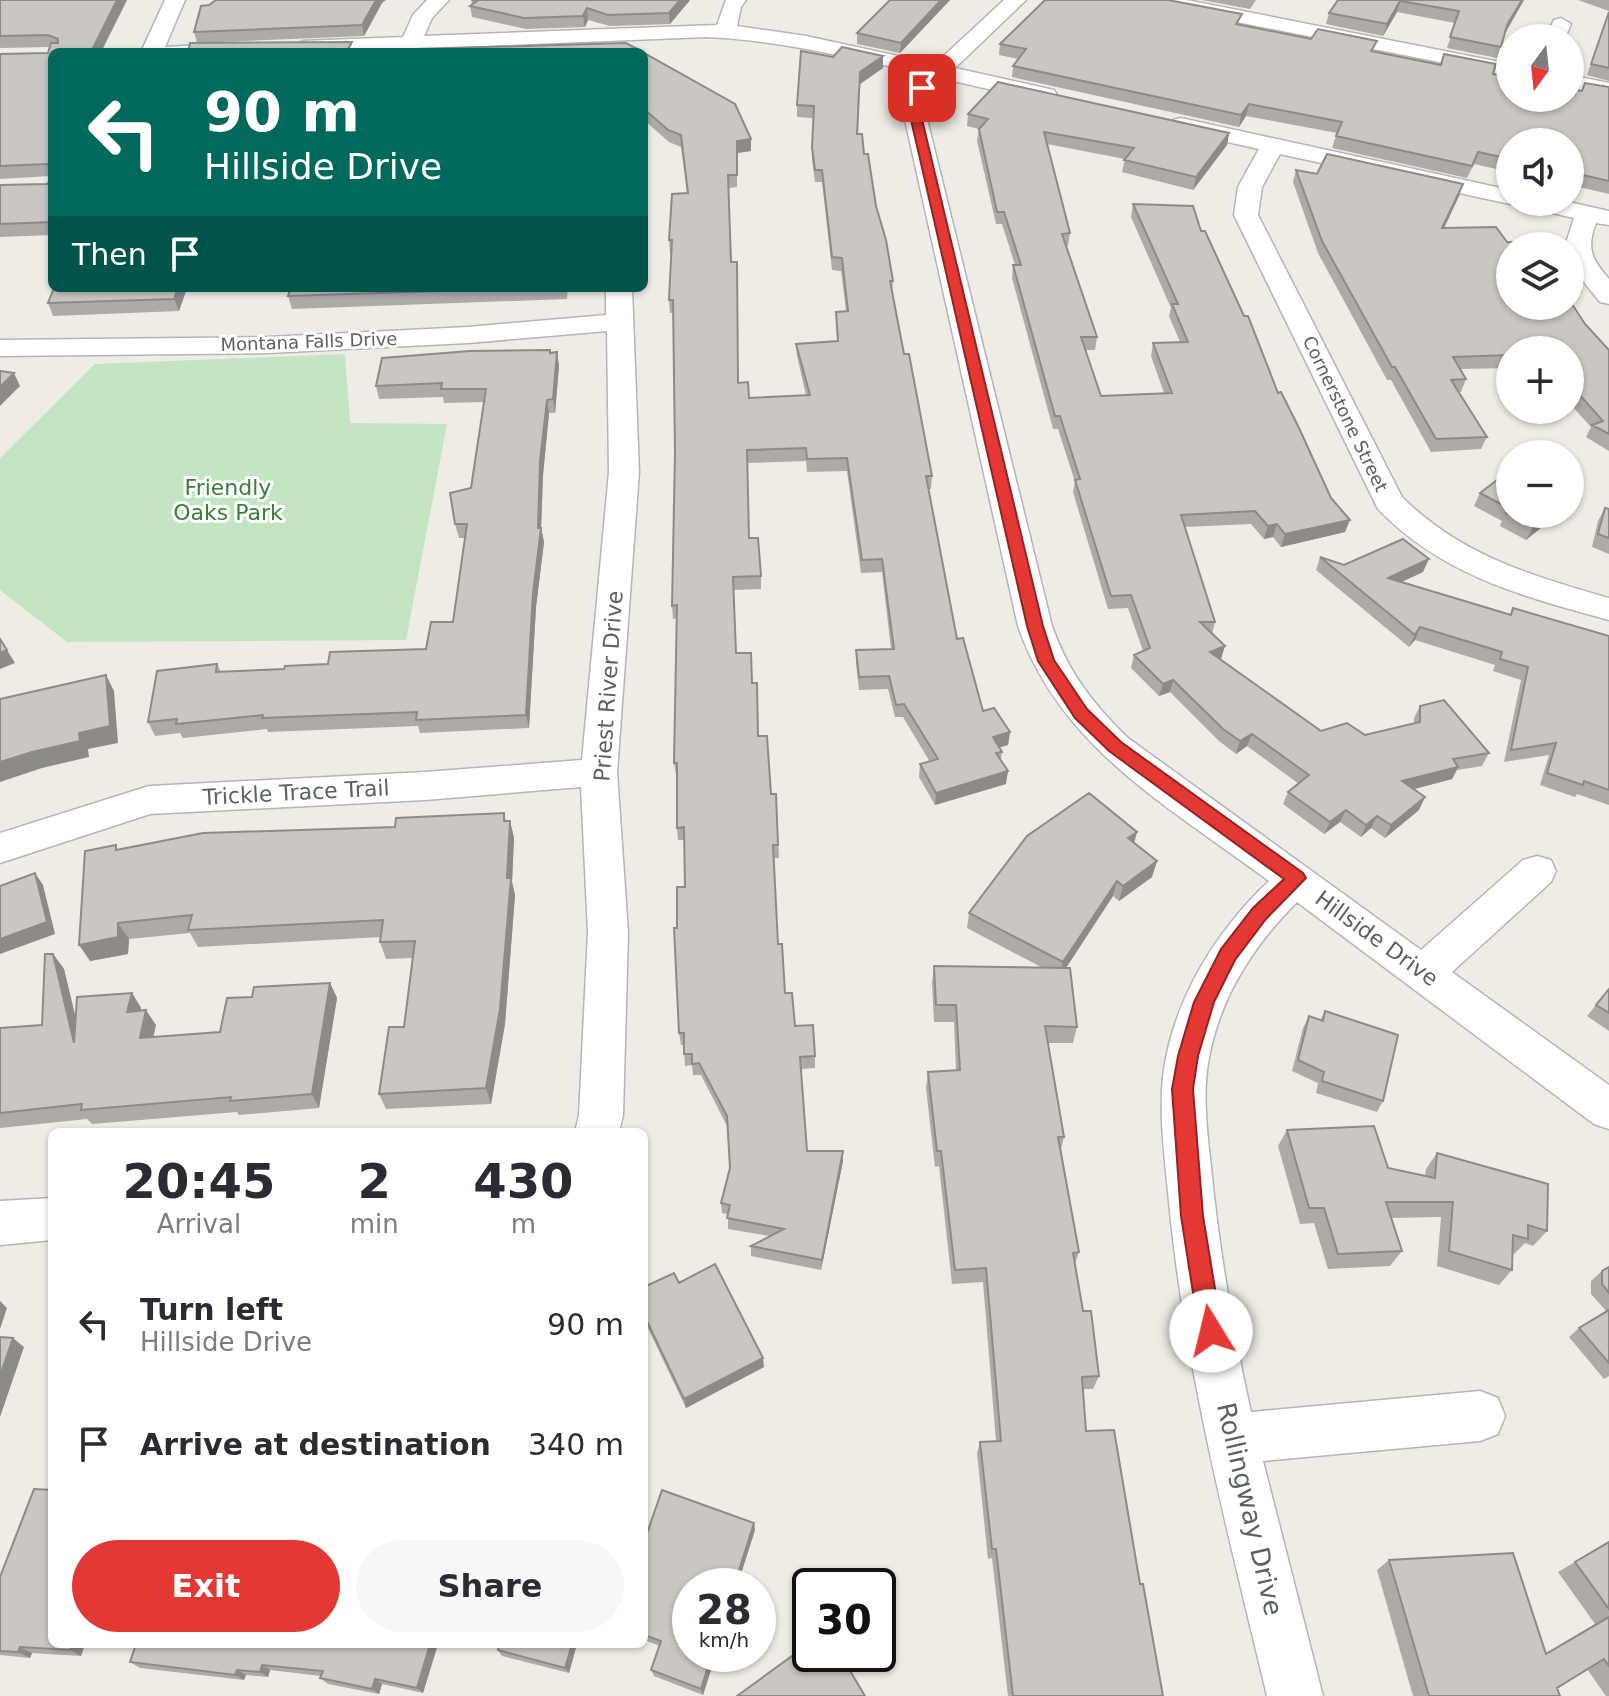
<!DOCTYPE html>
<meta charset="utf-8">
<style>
body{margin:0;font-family:"DejaVu Sans",sans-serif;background:#f7f7f7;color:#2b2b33;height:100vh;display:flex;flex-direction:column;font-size:30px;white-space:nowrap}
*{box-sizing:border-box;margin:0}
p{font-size:26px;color:#7c7c81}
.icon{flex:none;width:44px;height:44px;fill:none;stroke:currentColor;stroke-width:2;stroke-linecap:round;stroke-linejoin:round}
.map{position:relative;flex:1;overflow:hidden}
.side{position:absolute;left:48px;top:1128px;width:600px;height:520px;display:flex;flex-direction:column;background:#fff;border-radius:12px;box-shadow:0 2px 6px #0004}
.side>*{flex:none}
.top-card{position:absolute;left:48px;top:48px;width:600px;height:244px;border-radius:12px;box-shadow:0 2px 6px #0004;background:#00695c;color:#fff;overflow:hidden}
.needle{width:52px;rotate:195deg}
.buttons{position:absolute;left:1496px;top:24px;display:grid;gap:16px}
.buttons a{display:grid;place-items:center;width:88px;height:88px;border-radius:50%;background:#fff;box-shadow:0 2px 6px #0004;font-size:40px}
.speed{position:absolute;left:672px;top:1568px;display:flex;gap:16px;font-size:40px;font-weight:700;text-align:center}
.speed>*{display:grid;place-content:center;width:104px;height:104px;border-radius:50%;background:#fff;box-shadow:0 2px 6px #0004;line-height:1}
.speed small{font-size:20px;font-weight:400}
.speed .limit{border:4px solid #111;border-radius:12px;background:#fff;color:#111}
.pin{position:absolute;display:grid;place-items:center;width:68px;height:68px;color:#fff;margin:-34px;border-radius:16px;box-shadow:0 4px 12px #0006}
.me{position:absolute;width:88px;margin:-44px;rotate:351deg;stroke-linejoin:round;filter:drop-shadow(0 0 6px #0008)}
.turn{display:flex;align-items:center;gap:28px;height:168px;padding:0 24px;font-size:36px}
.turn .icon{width:104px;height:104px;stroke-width:2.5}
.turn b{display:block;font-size:56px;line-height:68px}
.then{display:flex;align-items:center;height:76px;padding:0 24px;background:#0003;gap:16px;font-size:30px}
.eta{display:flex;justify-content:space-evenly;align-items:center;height:136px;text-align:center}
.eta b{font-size:48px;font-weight:800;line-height:56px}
.primary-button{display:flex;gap:16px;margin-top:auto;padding:16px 24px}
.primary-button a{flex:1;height:92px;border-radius:48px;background:#e43835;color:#fff;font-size:32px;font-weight:800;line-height:92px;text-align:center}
.primary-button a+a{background:#f7f7f7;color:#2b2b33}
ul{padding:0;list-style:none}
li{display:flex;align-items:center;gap:24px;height:120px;padding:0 24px}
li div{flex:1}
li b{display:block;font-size:30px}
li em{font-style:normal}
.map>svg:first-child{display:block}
</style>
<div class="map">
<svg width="1609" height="1696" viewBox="0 0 1609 1696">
<rect width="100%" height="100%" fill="#eeece5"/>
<path fill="#c4e5c2" d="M345 354 350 423 447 424 406 640 67 642 0 590V458L95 364Z"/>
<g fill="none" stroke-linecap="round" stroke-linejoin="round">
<defs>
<path id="street" d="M165 0H185L165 47 237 43 248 49 246 52H141Z
M427 0H449L432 18 424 36 717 25 726 0H746L741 7 737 26 806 36 935 64 1004 0H1026L955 68 1054 90 1057 95 1054 100 1046 102 944 79 932 90 925 111 1052 626C1068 672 1093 704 1128 738L1421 950 1523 860 1537 856 1551 860 1556 871 1551 882 1452 972 1609 1085V1129L1594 1124 1297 902C1254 945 1220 997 1209 1058 1202 1094 1207 1130 1211 1167 1219 1249 1233 1331 1251 1412L1480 1391 1498 1398 1505 1416 1498 1434 1480 1441 1263 1461 1323 1696H1267C1228 1533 1185 1370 1169 1202 1165 1159 1158 1112 1164 1069 1175 997 1217 930 1269 881 1171 808 1060 748 1018 626L903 111 911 88 924 74C851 58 780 40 706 37L336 52H298L292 47 303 41 403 37 413 15Z
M1146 0H1187L1510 64V76L1156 6Z
M1561 18 1571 24 1565 38H1545L1554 20Z
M1570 75 1609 83V97L1570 89Z
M1181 118 1510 190V202H1519L1510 204 1280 154 1262 187 1258 215 1402 497C1460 555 1532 576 1609 598V620C1522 596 1443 576 1378 509L1234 215 1238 187 1259 149 1173 130 1170 125 1173 120Z
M1523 202H1569L1609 211V225L1596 223C1586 248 1592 260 1609 279V304L1600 302 1571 266 1570 246H1565L1574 218 1526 207Z
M606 288H632L639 472 617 772 628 932 623 1115 619 1132H575L579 1115 588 932 581 787 425 800 150 814 0 863V833L149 786 425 772 582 760 609 472 607 331 468 343 268 353 0 356V340L268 337 468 327 606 315Z
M52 1198V1240L0 1245V1201Z"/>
</defs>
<use href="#street" stroke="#b2b5b9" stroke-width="3"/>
<use href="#street" fill="#fff" fill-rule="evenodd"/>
</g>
<path fill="#aeaba7" d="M0 0H127L101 52H52V235L0 237V185L47 184 50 181V176L0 179V54L48 53 49 47 0 48Z
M471 0H690L670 24 610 26 588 20 585 27 526 29 472 17 470 6 472 4Z
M890 0H950L900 53 857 44V33Z
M1202 0H1256L1250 9Z
M1338 0H1524L1505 34 1497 58 1447 48 1455 23 1397 12 1383 36 1326 24 1329 13Z
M1578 0H1609V81L1587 75 1609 11Z
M382 3 364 36 197 43 194 32Z
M1240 24 1311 39 1581 91 1609 87V194L1570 185V142H1510V172L1474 164 1467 178 1332 148 1337 133 1246 116 1239 127 1012 77 1013 66 1018 59 999 55 1000 44Z
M644 53 751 139V151L737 153V187L728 188 738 383 749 398 806 395 797 356 796 344 837 341 836 312 846 311 841 271 832 270 822 182H815L812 160 813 118 797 117V105L833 57 883 56V68L860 84 858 134 864 154 893 281 892 294 904 354 932 476 931 489H928L957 639 983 711 1010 732 1008 745 999 747 1002 752 1001 760 1006 784 935 805 919 777 920 764 930 762 903 717H895L888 689 859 690 856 663V650L891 649 882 572 861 573 847 471 807 472 806 461 747 463 749 538 761 576V589L734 590 736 653 752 683 758 736 771 794H776L779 858H773L778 944 785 993 795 1026 815 1056V1068L801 1069 807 1151 843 1161 821 1270 751 1256V1246L770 1236 728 1229V1214L722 1213 721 1203 730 1168 727 1126 701 1075H693L692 1065 685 1066 684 1045H681L679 1033 677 928 685 887 684 840H678L677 828V775H676L674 763 677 618 673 619 672 606 675 453 673 313H670L669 300 671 253H670L669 240 687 193 681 147 669 142 644 120Z
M968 114 1229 133 1227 145 1193 190 1122 172 1125 159 1047 144 1070 233 1068 246H1066L1097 337 1095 350H1085L1101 396 1164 393 1151 356 1153 343 1180 342 1169 316 1171 308 1131 217 1133 204 1201 231 1345 532 1281 547 1273 537 1264 539 1251 524 1185 527 1215 622 1212 634 1220 660 1321 731 1365 735 1414 723V718L1420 706 1489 753 1482 766 1457 770 1452 779 1413 789 1419 810 1385 838 1371 828 1361 837 1340 822 1324 834 1283 804 1288 792 1299 784 1247 746 1236 754 1219 741 1170 692 1159 696 1131 668 1134 655 1143 651 1128 608 1108 609 1073 492 1075 482 1058 429H1053L1012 278 1013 265H1015L1002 224H996L977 141 979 129 967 126Z
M1296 170 1459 196 1444 228 1507 242 1609 350V451L1586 437 1591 427 1570 404V350H1510V368L1460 369 1466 379 1461 392H1459L1487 437 1481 449 1431 452 1391 380H1387L1318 253 1293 182Z
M187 288 179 311 53 316 48 303Z
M291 288H568L567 299 292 309 288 296Z
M557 352 559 366 555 413H549L543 475 541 528 544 542 536 607 529 728 420 733 418 726 268 732 267 729 183 738 180 733 155 736 148 722 217 664 221 672 284 669 328 664 426 649 453 622 465 538H459L455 524 471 488 484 402 444 403 443 397 379 399 376 386 551 353Z
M1480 493 1558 514 1526 540 1500 526 1502 521 1474 506Z
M1605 508 1609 509V554L1592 547 1598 521Z
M1320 557 1344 565 1423 572 1402 582 1510 614 1513 608 1609 636V805L1577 794 1575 797 1540 785 1549 755 1504 762 1521 680 1493 671 1495 665 1415 640 1409 647 1316 570Z
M504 813 506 821H510L514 838 512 882 515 895 505 1024 491 1104 386 1109 379 1094 404 1027 412 958 386 959 380 942 381 937 198 947 190 933 129 939 128 954 90 961 118 849 395 827Z
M1134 843 1157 861 1152 877 1119 901 1113 896 1066 968 1077 1027 1073 1043H1048L1064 1137 1061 1149 1079 1252 1075 1264 1083 1311 1099 1376 1093 1389H1083L1086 1431 1140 1584 1163 1696H1008L992 1558 988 1559 977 1453 980 1442 996 1441 983 1282 952 1284 939 1166 935 1167 926 1088 928 1072 956 1070 954 1022H934L932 983 934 966 1041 967 967 928 969 913Z
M53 954 64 969 76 1019 132 993 141 1008V1011L156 1025 153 1037 220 1032 252 997 330 983 337 998 319 1108 239 1115 237 1112 92 1124 87 1119 0 1128V1028L42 1025Z
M1609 989V1031L1587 1016Z
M1325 1011 1383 1101 1377 1112 1316 1093 1318 1083 1292 1071 1303 1028 1309 1016 1320 1020Z
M1287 1130 1388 1168 1425 1176 1426 1169 1437 1153 1547 1231 1533 1246 1525 1243 1514 1254H1513L1512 1270 1499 1285 1437 1266 1441 1217 1391 1218 1402 1251 1390 1266 1328 1269 1314 1223 1300 1224 1278 1146Z
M1609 1267V1376L1604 1379 1569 1337 1579 1328 1607 1312 1591 1294V1281L1602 1271Z
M644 1287 764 1367 686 1408 644 1320Z
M755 1530 737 1586H690L716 1654 703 1695 654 1676 651 1670 660 1646 644 1640V1542Z
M1609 1542V1696H1606L1587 1669 1557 1688 1560 1696H1413L1377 1570 1389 1560 1546 1653 1595 1624 1558 1572Z
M0 1577 52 1644H85L81 1656 32 1653 30 1658 0 1655Z
M438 1644 423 1693 382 1684 379 1694 328 1684 320 1678 321 1676 270 1670 268 1677 246 1675 244 1680 140 1668 130 1662Z
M483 1644H577L569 1673 502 1656 498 1650V1648Z"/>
<path fill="#8d8b88" d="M117 0H127L101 52H91Z
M376 0H386L382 3 364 36 362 25Z
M680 0H690L670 24 669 13Z
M941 0H950L900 53 901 43Z
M1522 0H1524L1503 36 1507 25Z
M1400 1 1397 12 1383 36 1387 24Z
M587 8 588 20 585 27 583 16Z
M883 56V68L860 84V72Z
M1249 104 1246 116 1239 127 1241 115Z
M1229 133 1227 145 1193 190 1196 177Z
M751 139V151L737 153V187V141Z
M1463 184 1459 196 1438 241 1442 228Z
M178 288H187L179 311 174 299Z
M557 352 559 366 555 413 553 399Z
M14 373 20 386 0 406V387Z
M547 400 549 413 543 475 541 530V528L544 542 536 607 529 728 526 715 538 528 540 461Z
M1548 514H1558L1526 540 1533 527Z
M1350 520 1345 532 1281 547 1285 534Z
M1277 524 1273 537 1264 539 1268 526Z
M1429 559 1423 572 1383 590 1388 578Z
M1420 627 1415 640 1409 647 1415 635Z
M1225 646 1221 659 1206 665 1210 652Z
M7 650 15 663 0 669V653Z
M106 675 114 691 118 743 88 749 89 757 42 768 0 782V762L79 733Z
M1173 680 1170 692 1159 696 1163 684Z
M1010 732 1008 745 991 750 993 737Z
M1252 734 1247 746 1236 754 1240 741Z
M1458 767 1452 779 1396 794 1402 781Z
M1008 771 1006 784 935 805 936 793Z
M1425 797 1419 810 1385 838 1391 825Z
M1346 810 1340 822 1324 834 1330 822Z
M1377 816 1371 828 1361 837 1366 825Z
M510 821 514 838 512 882 515 895 505 1024 491 1104 486 1088 507 878Z
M1137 832 1133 848 1128 838Z
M1157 861 1152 877 1119 901 1123 886Z
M35 873 43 885 55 934 0 954V939Z
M1117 881 1113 896 1060 977 1063 962Z
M118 923 129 939 128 954 90 961 79 945Z
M53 954 64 969 85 1057 74 1043Z
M330 983 337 998 319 1108 312 1094Z
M132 993 141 1008 137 1026 127 1012Z
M146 1010 156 1025 150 1053 140 1038Z
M843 1151V1161L821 1270 822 1260Z
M0 1301 7 1308 0 1329Z
M13 1338 24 1347 0 1417V1376Z
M763 1358 764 1367 686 1408 684 1399Z
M754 1523 755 1530 737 1586H734Z
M72 1644H85L81 1656 70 1650Z
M430 1644H438L423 1693 417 1688Z
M572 1644H577L569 1673 565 1668Z
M20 1647 32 1653 30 1658 18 1652Z
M712 1654H716L703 1695 701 1689Z
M262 1665 270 1670 268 1677 260 1672Z
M237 1670 246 1675 244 1680 235 1675Z
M375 1679 382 1684 379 1694 372 1689Z"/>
<path fill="#cac7c2" stroke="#8d8b88" stroke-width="2" d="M0 0H117L91 52H52V222L0 224V185L47 184 50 181V167L47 164 0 166V54L48 53 51 43H58V39L48 35 0 36Z
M216 0H376L362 25 194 32 201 6 209 5Z
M472 0H680L669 13 608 15 587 8 583 16 524 18 470 6 477 1Z
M890 0H941L901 43 857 33Z
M1045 0H1168L1242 14 1236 24 1311 39 1318 29 1377 41 1371 51 1441 65 1444 54 1496 64 1493 74 1510 78V98H1570V89L1582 91 1585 83 1609 87V181L1570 172V142H1510V159L1478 152 1472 166 1336 136 1342 122 1249 104 1241 115 1013 66 1026 49 1000 44Z
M1338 0H1522L1507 25 1501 47 1450 37 1459 11 1400 1 1387 24 1329 13Z
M1609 12V68L1591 64Z
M352 42 347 51 626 43 643 52H188L190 43Z
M842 47 883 56 860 72 857 134H862L864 154H868L876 206 886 240 893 281H890L904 354H909L932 476H926L957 639 963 638 983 711 994 708 1010 732 993 737 1002 752 996 753 1008 771 936 793 920 764 938 759 904 704 896 705 889 676 859 677 856 650 894 649 882 559 862 560 847 458 807 459 806 448 747 450 749 538H758L761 576 733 577 736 653H751L752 683H757L758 736H767L771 794H776L778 845H773L778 944H782L785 993H792L795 1026 813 1025 815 1056 800 1057 807 1151H843L822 1260 751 1246 784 1229 727 1218 730 1205 721 1203 730 1168 727 1116 699 1063 692 1064V1054H684V1033H679L674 928H677V887H685L684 827 677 828V763H674L677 605 672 606 675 453 673 300H669L672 240H669L672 194 688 193 681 135 668 130 644 109V53L735 104 751 139 737 141V175H728L731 262H737L738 383 748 382 749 398 810 395 796 344 838 341 836 312 848 311 842 258 832 257 822 170H815L812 148 814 106 797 105 801 51 833 57Z
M998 82 1229 133 1196 177 1124 160 1134 148 1044 132 1070 233 1062 234 1097 337H1081L1101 396 1172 393 1153 343 1188 342 1172 304H1178L1133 204 1193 206 1201 231H1205L1244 316H1248L1278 393 1281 392 1299 428 1331 498 1350 520 1285 534 1277 524 1268 526 1255 511 1181 515 1215 622H1200L1225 646 1210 652 1321 731 1347 723 1365 735 1420 722V706L1444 700 1489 753 1453 759 1458 767 1402 781 1425 797 1391 825 1377 816 1366 825 1346 810 1330 822 1288 792 1309 775 1252 734 1240 741 1223 729 1173 680 1163 684 1134 655 1150 648 1131 595 1111 596 1075 480 1080 479 1060 416H1055L1013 265H1021L1004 212H997L979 129 988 119 968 114Z
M1327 154 1463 184 1442 228 1496 227 1507 242H1530L1533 246H1510V306H1570V301L1585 324 1609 350V434L1592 425 1603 421 1570 384V350H1510V355L1453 357 1466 379 1451 380 1487 437 1436 439 1395 367H1392L1322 241 1296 170 1317 174Z
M54 288H178L174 299 48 303Z
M291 288H529L288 296Z
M550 350V353L557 352 553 399 547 400 540 461 538 528H541L533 593 526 715 416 720 417 712 262 718 263 715 176 724 177 719 148 722 157 671 217 664 216 672 284 669 285 666 328 664 330 652 426 649 431 622H453L467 524H455L450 493 471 488 486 389H441L442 383 376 386 382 358 470 351Z
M0 371 14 373 0 387Z
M1510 470V509L1480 493Z
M1605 508 1609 509V538L1598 534Z
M1510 510V514H1548L1533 527 1506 513Z
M1403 539 1429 559 1388 578 1511 615 1513 608 1609 636V790L1584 781 1583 785 1547 773 1556 743 1511 750 1528 667 1500 659 1502 652 1420 627 1415 635 1320 557 1344 565Z
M0 639 7 650 0 653Z
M106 675 110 726 79 733 80 741 32 752 0 762V699Z
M1089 793 1137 832 1128 838 1157 861 1123 886 1117 881 1063 962 969 913 1027 836Z
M504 813V821H510L507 878H511L500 1009 486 1088 379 1094 389 1027H404L415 941 380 942 383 920 188 930 192 915 118 923V937L79 945 85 851 116 845V850L203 833 395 827 396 818Z
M35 873 47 922 0 939V886Z
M45 954H53L74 1043 77 997 132 993 127 1012 146 1010 140 1038 220 1032 227 998 252 997 254 987 330 983 312 1094 230 1101 231 1097 81 1110 82 1104 0 1113V1028L42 1025Z
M934 966 1070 968 1077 1027 1045 1026 1064 1137H1058L1079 1252 1073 1253 1083 1311H1091L1099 1376 1082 1377 1086 1431 1114 1430 1140 1584H1143L1163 1696H1013L996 1549H992L980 1442 1001 1441 986 1268 955 1270 941 1151H937L928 1072 960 1070 956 1005H936Z
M1609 989V1013L1596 1005Z
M1325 1011 1398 1035 1383 1101 1322 1081 1324 1072 1298 1060 1309 1016 1323 1021Z
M1374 1126 1388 1168 1435 1178 1437 1153 1548 1184 1547 1231 1528 1225V1239L1513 1235 1512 1270 1449 1251 1453 1202H1386L1402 1251 1338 1254 1324 1208H1309L1287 1130Z
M715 1264 763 1358 684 1399 644 1315V1287L674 1273 679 1283Z
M1609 1267V1293L1602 1284V1271Z
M1609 1310V1363L1579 1328Z
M0 1337 13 1338 0 1376Z
M34 1489 52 1490V1644H72L70 1650 20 1647 18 1652 0 1651V1577Z
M662 1490 754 1523 734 1586H690V1654H712L701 1689 651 1670 661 1641 644 1635V1542Z
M1609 1542V1609L1575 1562Z
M1513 1553 1546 1654 1609 1617V1666L1604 1659 1557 1688 1560 1696H1429L1389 1560Z
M810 1643V1654H840L865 1696H737Z
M136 1644H430L417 1688 375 1679 372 1689 320 1678 323 1671 262 1665 260 1672 237 1670 235 1675 130 1662Z
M499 1644H572L565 1668 498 1650Z"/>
<path fill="#e43835" stroke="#942422" stroke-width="2" d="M922 85 927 88 920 111 1043 626 1054 660 1087 709 1121 742 1303 873 1306 878 1266 919 1235 960 1214 1002 1198 1056 1193 1089 1203 1216 1222 1331 1219 1339 1211 1342 1203 1339 1199 1331 1181 1216 1172 1089 1178 1056 1194 1002 1221 949 1253 908 1284 879 1109 751 1075 718 1038 661 1027 626 909 111 917 88Z"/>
<g text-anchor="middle" stroke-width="6" stroke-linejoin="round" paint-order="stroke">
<g font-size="18" fill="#5c6165" stroke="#fff">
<text transform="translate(309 342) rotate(-2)" y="6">Montana Falls Drive</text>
<text transform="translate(1345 414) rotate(64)" y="6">Cornerstone Street</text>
</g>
<g font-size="22" fill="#388137" stroke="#fff">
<text x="228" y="495">Friendly<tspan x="228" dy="25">Oaks Park</tspan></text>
</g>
<g font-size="22" fill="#5c6165" stroke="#fff">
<text transform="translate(608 686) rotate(-86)" y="8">Priest River Drive</text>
<text transform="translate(296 792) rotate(-3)" y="8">Trickle Trace Trail</text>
<text transform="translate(1377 938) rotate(36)" y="8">Hillside Drive</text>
</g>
<g font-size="26" fill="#5c6165" stroke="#fff">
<text transform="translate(1250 1509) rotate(77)" y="9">Rollingway Drive</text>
</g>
</g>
</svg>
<div class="buttons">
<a><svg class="needle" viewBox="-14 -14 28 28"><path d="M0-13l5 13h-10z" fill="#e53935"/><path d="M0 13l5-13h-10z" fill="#7c7c81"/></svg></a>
<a><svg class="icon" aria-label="sound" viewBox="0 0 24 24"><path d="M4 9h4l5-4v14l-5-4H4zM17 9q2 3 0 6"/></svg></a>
<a><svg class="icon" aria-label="layers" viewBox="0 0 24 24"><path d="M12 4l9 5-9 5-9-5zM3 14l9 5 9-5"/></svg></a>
<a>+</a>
<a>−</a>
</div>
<div class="speed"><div>28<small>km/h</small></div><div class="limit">30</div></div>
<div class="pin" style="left:922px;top:88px;background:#d93025"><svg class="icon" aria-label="arrive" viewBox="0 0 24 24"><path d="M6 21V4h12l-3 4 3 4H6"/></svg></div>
<svg class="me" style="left:1211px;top:1331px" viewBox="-20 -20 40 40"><circle r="19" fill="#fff"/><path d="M0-13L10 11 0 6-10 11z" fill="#e43835"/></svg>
<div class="top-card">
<div class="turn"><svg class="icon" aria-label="left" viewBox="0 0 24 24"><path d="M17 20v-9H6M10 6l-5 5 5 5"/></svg><div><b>90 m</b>Hillside Drive</div></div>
<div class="then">Then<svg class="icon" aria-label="arrive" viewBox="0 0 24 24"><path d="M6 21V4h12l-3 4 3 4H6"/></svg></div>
</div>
<section class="side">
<div class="eta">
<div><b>20:45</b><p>Arrival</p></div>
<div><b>2</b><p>min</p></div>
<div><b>430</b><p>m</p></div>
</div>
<ul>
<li><svg class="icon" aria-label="left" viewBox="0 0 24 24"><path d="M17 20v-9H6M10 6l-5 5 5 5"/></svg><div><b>Turn left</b><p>Hillside Drive</p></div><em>90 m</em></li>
<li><svg class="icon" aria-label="arrive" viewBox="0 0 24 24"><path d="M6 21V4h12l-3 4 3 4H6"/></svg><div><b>Arrive at destination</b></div><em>340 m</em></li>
</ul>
<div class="primary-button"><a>Exit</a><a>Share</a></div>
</section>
</div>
